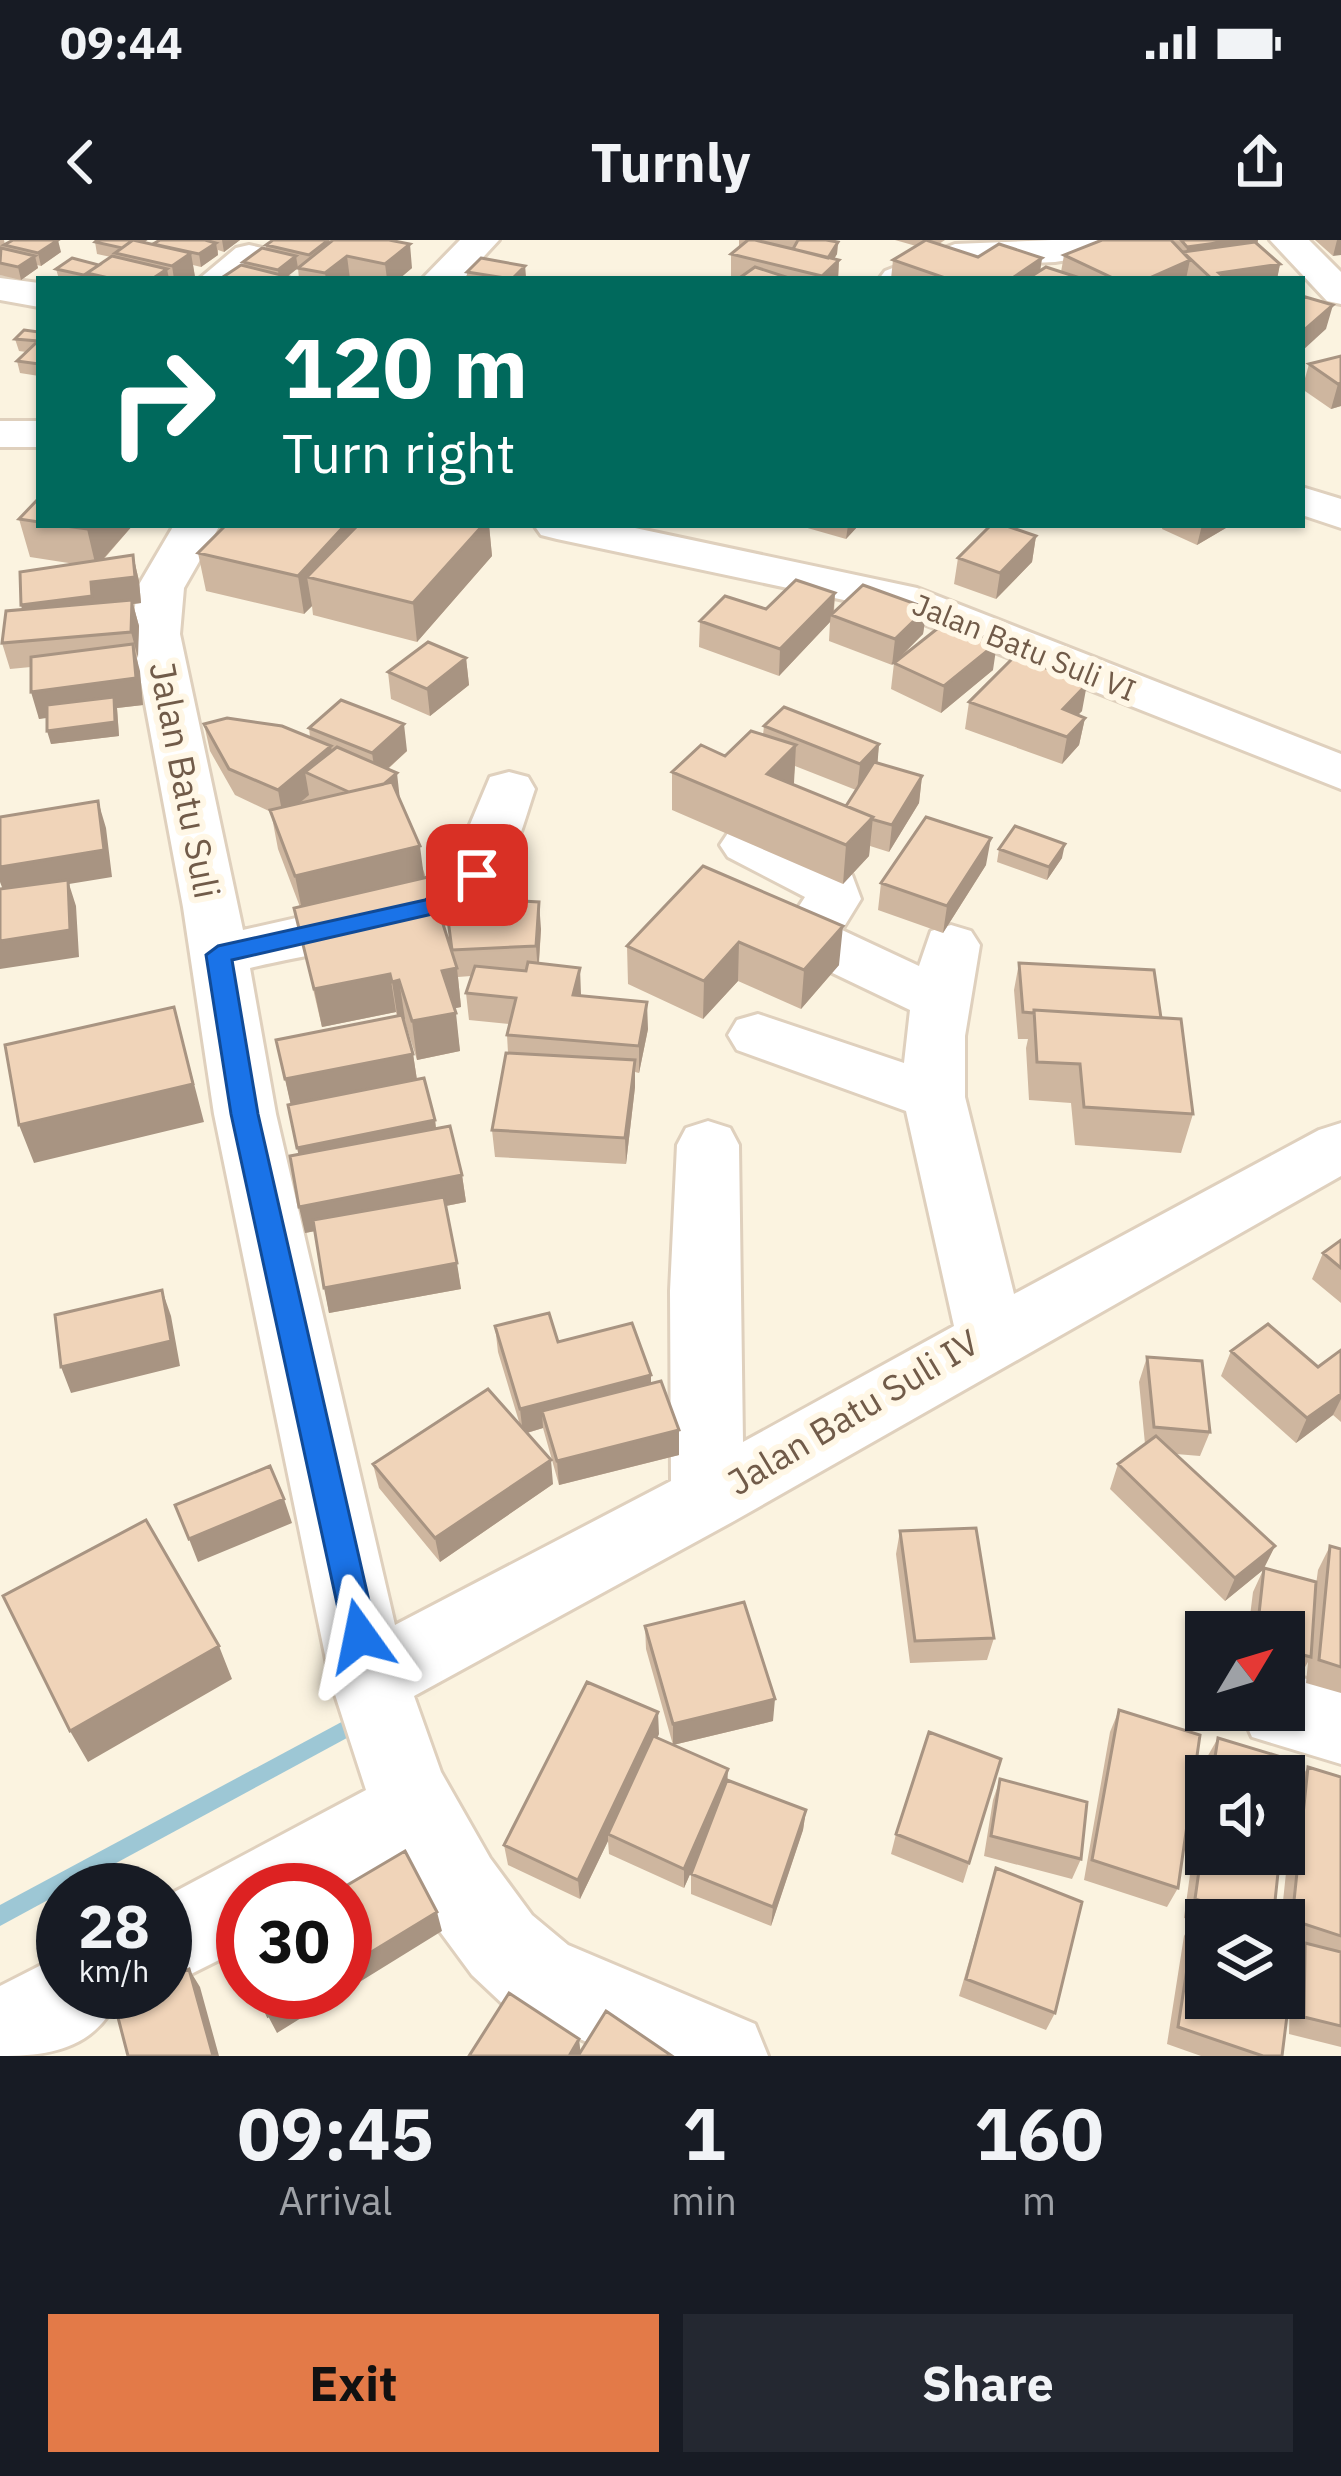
<!DOCTYPE html>
<style>
body{margin:0;font-family:"IBM Plex Sans",sans-serif;background:#242831;color:#f1f3f6;height:100vh;display:flex;flex-direction:column;font-size:45px;white-space:nowrap}
*{box-sizing:border-box;margin:0}
p{font-size:39px;color:#9ea1a6}
.icon{flex:none;width:66px;height:66px;fill:none;stroke:currentColor;stroke-width:2;stroke-linecap:round;stroke-linejoin:round}
.map{position:relative;height:1816px;overflow:hidden}
.details{display:flex;flex-direction:column;background:#171b24;flex:1}
.details>*{flex:none}
.guide{position:absolute;left:36px;top:36px;width:1269px;height:252px;border-radius:0px;box-shadow:0 3px 9px #0004;background:#00695c;color:#fff;overflow:hidden}
.needle{width:78px;rotate:52deg}
.fabs{position:absolute;left:1185px;top:1371px;display:grid;gap:24px}
.fabs a{display:grid;place-items:center;width:120px;height:120px;border-radius:0px;background:#171b24;box-shadow:0 3px 9px #0004;font-size:60px}
.speed{position:absolute;left:36px;top:1623px;display:flex;gap:24px;font-size:60px;font-weight:700;text-align:center}
.speed>*{display:grid;place-content:center;width:156px;height:156px;border-radius:50%;background:#171b24;box-shadow:0 3px 9px #0004;line-height:1}
.speed small{font-size:30px;font-weight:400}
.speed .limit{border:18px solid #d22;background:#fff;color:#111}
.pin{position:absolute;display:grid;place-items:center;width:102px;height:102px;color:#fff;margin:-51px;border-radius:24px;box-shadow:0 6px 18px #0006}
.me{position:absolute;width:132px;margin:-66px;rotate:348deg;stroke-linejoin:round;filter:drop-shadow(0 0 9px #0008)}
.turn{display:flex;align-items:center;gap:42px;height:252px;padding:0 48px;font-size:54px}
.turn .icon{width:156px;height:156px;stroke-width:2.5}
.turn b{display:block;font-size:84px;line-height:102px}
.eta{display:flex;justify-content:space-evenly;align-items:center;height:204px;text-align:center}
.eta b{font-size:72px;font-weight:800;line-height:84px}
.cta{display:flex;gap:24px;margin-top:auto;padding:24px 48px}
.cta a{flex:1;height:138px;border-radius:0px;background:#e37a48;color:#111;font-size:48px;font-weight:800;line-height:138px;text-align:center}
.cta a+a{background:#242831;color:#f1f3f6}
.status{display:flex;justify-content:space-between;align-items:center;height:84px;padding:0 60px;background:#171b24;direction:ltr}
.status svg{height:33px;fill:currentColor}
header{display:flex;justify-content:space-between;align-items:center;height:156px;padding:0 48px;background:#171b24;font-size:54px;font-weight:800}
.map>svg:first-child{display:block}
</style>
<div class="status"><b>09:44</b><svg viewBox="0 0 49 12"><path d="M0 12V9h3v3zM5 12V6h3v6zM10 12V3h3v9zM15 12V0h3v12zM26 1h20v11H26zM47 4h2v5h-2z"/></svg></div>
<header><svg class="icon" aria-label="back" viewBox="0 0 24 24"><path d="M15 5l-7 7 7 7"/></svg>Turnly<svg class="icon" aria-label="share" viewBox="0 0 24 24"><path d="M12 15V3M7 8l5-5 5 5M5 13v7h14v-7"/></svg></header>
<div class="map">
<svg width="1341" height="1816" viewBox="0 0 1341 1816">
<rect width="100%" height="100%" fill="#fbf3e0"/>
<g fill="none" stroke-linecap="round" stroke-linejoin="round">
<path fill="#9dc7d5" fill-rule="evenodd" d="M362 1471 369 1474 371 1480 369 1486 0 1686V1665Z"/>
<defs>
<path id="minor" d="M460 0H499L463 39H422Z
M1052 0H1147L1142 8 1055 22 961 26 930 39H879L885 31 955 4Z
M1270 0H1309L1341 32V64L1327 61Z
M249 5 262 8 268 16 242 39H199L236 8Z
M0 38 39 43V67L0 60Z
M0 181H39V207H0Z
M1302 247 1341 259V288L1302 275Z
M174 285H220L184 348 180 394 243 690 416 651 431 643 456 618 490 537 509 532 528 537 535 549C522 587 513 630 483 658 445 695 306 714 250 728L276 874 395 1385 671 1241 670 1051 677 905 686 888 708 881 730 888 739 905 743 1202 954 1086 906 871 737 810 728 795 737 780 758 774 904 823 910 770 797 716 785 688 805 657 728 617 720 605 728 593C769 581 815 617 852 635L861 659 842 690 919 726 931 691 951 685 971 691 980 705 965 796V857L1014 1054 1319 890 1341 883V936L734 1281 414 1456 441 1532 490 1618 532 1675 568 1705 755 1784 768 1816H619L506 1767 472 1735 430 1678 400 1621 345 1652 243 1650V1708L165 1747V1657L366 1550 330 1439 214 874 183 667 132 394 137 348Z
M534 285H621L917 348 1341 514V549L886 369 557 299 541 295Z
M1284 1433 1341 1448V1524L1252 1497 1240 1470H1284Z
M63 1714V1752H121C98 1807 55 1816 0 1816V1746Z"/>
</defs>
<use href="#minor" stroke="#dfd0bd" stroke-width="6"/>
<use href="#minor" fill="#fff" fill-rule="evenodd"/>
</g>
<path fill="#ceb69f" fill-rule="evenodd" d="M0 0H4L5 5 61 12 41 26 37 25 38 28 21 40 0 35Z
M160 0H240L224 12 218 10V15L201 27 193 25 195 37 193 39H59L56 29 99 25 111 17 97 14 95 2 154 5Z
M739 0H826L838 2 837 14 834 19 839 20 838 39 731 38V14L739 8Z
M895 0H945L939 4 978 17 1042 18 1040 30 1061 32 1064 15 1102 0H1258L1257 4 1280 24 1277 39H891L893 20 916 6Z
M1315 0H1341L1333 16Z
M328 4 412 28 399 39H299L298 28 287 37 244 25 243 22 266 9V5Z
M525 26 526 39H461L467 36V32Z
M39 92V136L20 133 17 121 26 112 19 111 15 99Z
M1341 116V166L1331 169 1302 149 1309 124Z
M39 258V285H133L103 320 133 315 139 341 141 363 133 364 139 386 137 418 143 465 117 468 119 496 51 504 47 477 39 479 31 427 10 429 2 403 22 369 21 365 75 324 30 317 19 279Z
M226 285H489L492 316 417 402 313 375 312 366 304 374 206 351 198 313Z
M797 285H859L846 299Z
M1163 285H1231L1197 305 1162 289Z
M1036 296 1032 322 996 359 954 344 958 318Z
M835 353 834 372 927 368 923 394 897 421 993 430 941 473 891 449 894 423 892 425 829 401 830 382 779 436 699 407 700 381 766 369Z
M466 418 469 445 430 476 391 459 388 432Z
M969 462 1082 471 1077 475 1085 478 1079 505 1062 524 965 489Z
M204 484 310 497 309 488 407 511 388 529 452 712 445 657 541 689 539 724 581 756 648 789 639 833 635 832V847L626 924 495 917 492 890 508 813 507 795 509 784 469 780 466 753 471 736 458 737 461 767 454 768 460 811 417 820 404 779 413 814 417 840 435 880 436 889 462 935 466 962 446 966 461 1049 329 1073 315 991 305 993 299 914 291 864 276 800 397 776 396 772 322 787 294 668 300 667 278 609 271 572 235 555 210 511Z
M764 486 879 504 877 523 922 536 919 563 889 612 870 606 869 616 843 644 672 570V532L725 516 763 495ZM795 526 856 550 846 566 793 544Z
M999 609 1062 618 1047 640 997 622Z
M986 625 943 693 878 670 881 643Z
M703 626 839 725 801 769 738 741 703 779 628 744 627 706Z
M1019 723 1161 778 1193 874 1181 913 1075 905 1071 863 1029 860 1026 808 1028 799H1018L1014 750Z
M1341 1000V1063L1312 1039 1323 1013Z
M495 1086 558 1102 651 1135V1143L679 1190V1215L559 1245 543 1188 527 1193 553 1244 440 1322 379 1248 373 1224 520 1185 498 1112Z
M1341 1110V1182L1333 1175 1296 1203 1221 1136 1231 1111 1318 1127Z
M1147 1117 1210 1192 1200 1216 1176 1214 1275 1306 1263 1330 1225 1361 1110 1249 1118 1224 1145 1204 1139 1142Z
M900 1291 994 1398 987 1420 910 1423 896 1314Z
M1330 1306 1341 1309V1453L1306 1443 1308 1422 1298 1439 1284 1436V1392H1248L1253 1352 1264 1328 1315 1352 1318 1330Z
M645 1386 773 1481 673 1505 727 1541 806 1570 803 1590 771 1686 691 1654V1634L701 1609 684 1648 609 1614 608 1601 580 1659 508 1625 504 1605 659 1494 657 1498 673 1505 646 1409Z
M1119 1470 1178 1648 1167 1667 1084 1640 1110 1492Z
M1218 1498 1284 1536H1206V1614L1273 1680H1206V1758L1294 1717 1302 1706 1284 1701V1680H1281L1295 1548 1308 1527 1341 1537V1807L1289 1794 1290 1747 1282 1816H1201L1167 1804 1184 1696 1193 1680 1184 1678 1206 1519Z
M1001 1519 963 1643 891 1614 896 1594Z
M1000 1539 1081 1619 1072 1639 984 1616 993 1560Z
M996 1628 1055 1773 1046 1790 959 1756Z"/>
<path fill="#a89482" d="M58 0 61 12 41 26 38 13Z
M222 0H240L224 12Z
M1238 0H1258L1253 21 1186 15 1187 7Z
M1337 0H1341V15L1333 16Z
M838 2 837 14 826 32 839 20 838 39H822L827 20Z
M216 3 218 15 201 27 199 14Z
M410 4 412 28 399 39H387L385 24Z
M191 13 195 37 174 39 172 26Z
M35 16 38 28 21 40 18 27Z
M296 16 298 28 284 39H279L278 30Z
M347 16 350 39H326L325 33Z
M1042 18 1039 39H1011Z
M1190 20 1186 39H1147Z
M1280 24 1277 39H1218L1219 33Z
M525 26 526 39H512Z
M167 29 169 39H152Z
M1333 65 1326 89 1302 111V92Z
M1341 143V166L1331 169 1338 144Z
M91 285H133L96 327 87 289Z
M345 285H384L307 337 312 366 304 374 298 336Z
M483 285H489L492 316 417 402 413 363Z
M848 285H859L846 299Z
M1202 285H1231L1197 305Z
M1036 296 1032 322 996 359 1000 333Z
M133 315 139 341 141 363 133 364 139 386 138 418 131 392H29L21 365 91 342Z
M835 353 833 376 831 375 830 382 779 436 780 409Z
M927 368 923 394 892 425 895 399Z
M997 403 993 430 941 473 944 446Z
M133 404 140 431 143 465 117 468 119 496 51 504 47 491 115 469 39 479 31 452Z
M466 418 469 445 430 476 427 449Z
M1087 444 1082 471 1058 496 1063 469Z
M1085 478 1079 505 1062 524 1067 497Z
M404 484 407 511 376 539 372 513Z
M879 504 877 530 857 551 860 524Z
M796 505 794 543 765 572 767 534Z
M331 506 336 533 305 532 309 555 283 577 278 550Z
M397 533 400 560H365Z
M922 536 919 563 889 612 892 585Z
M98 561 106 588 112 637 69 644 76 666 79 717 0 729V701L5 655 0 642V627Z
M873 577 869 616 843 644 846 605Z
M991 598 986 625 943 693 947 666Z
M1065 604 1062 618 1047 640 1049 627Z
M420 606 425 645 303 675 295 636Z
M539 662 541 689 538 733 536 706Z
M843 686 839 725 801 769 804 730Z
M739 702 738 741 703 779 704 741Z
M457 728 461 767 447 770 442 731Z
M580 728 581 754 575 782 573 755Z
M390 734 396 772 322 787 314 749Z
M399 740 405 779 398 780 392 742Z
M647 762 648 789 639 833V806Z
M174 767 204 882 34 923 19 885Z
M456 773 460 811 417 820 412 781Z
M413 814 417 840 291 866 285 839Z
M635 820V847L626 924 625 898Z
M435 880 438 906 303 934 297 908Z
M462 935 466 962 305 993 299 967Z
M457 1023 461 1049 329 1073 324 1048Z
M162 1050 171 1076 180 1126 71 1153 61 1127Z
M651 1135V1160L542 1171 543 1188 523 1194 520 1169Z
M1341 1154V1159L1333 1175 1296 1203 1307 1178Z
M679 1190V1215L559 1245 557 1221Z
M551 1220 553 1244 440 1322 435 1298Z
M284 1259 292 1283 198 1322 189 1299Z
M1275 1306 1263 1330 1225 1361 1235 1338Z
M219 1406 232 1439 88 1522 70 1491Z
M775 1459 773 1481 673 1505V1484Z
M658 1472 659 1494 610 1596 608 1594V1601L580 1659 578 1640Z
M728 1529 727 1550 684 1648V1629Z
M806 1570 803 1590 771 1686 773 1667Z
M437 1672 442 1691 345 1751V1728Z
M189 1729 200 1747 219 1816H213Z
M307 1752H343L277 1793 268 1776Z
M579 1799 581 1816H569Z"/>
<path fill="#f0d4b9" stroke="#a89482" stroke-width="3" d="M13 0H58L38 13 4 5Z
M97 0H145L142 2 133 0 122 8 95 2Z
M133 0 191 13 172 26 115 13Z
M160 0H205L216 3 199 14 153 4Z
M273 0H324L327 1 309 15 266 5Z
M333 0H389L410 4 385 24 347 16 325 33 298 28Z
M748 0H755L839 20 822 36 731 14Z
M798 0H826L838 2 828 18 793 9Z
M926 0 978 17 999 4 1042 18 1011 39H948L893 20Z
M1102 0H1171L1190 20 1147 39H1122L1113 38 1064 15Z
M1181 0H1238L1187 7Z
M1255 2 1280 24 1219 33 1226 39H1212L1183 12Z
M1 8 35 16 18 27 0 23Z
M262 8 296 16 278 30 243 22Z
M112 16 167 29 152 39H113L87 33Z
M72 18 99 25 87 33 88 36 56 29Z
M481 18 525 26 512 39 467 32Z
M241 25 293 38 220 39Z
M755 27 792 39H738Z
M1046 27 1083 39H1027Z
M1302 56 1333 65 1302 92Z
M24 90 39 92V124L17 121 38 101 15 99Z
M1341 116V143L1338 144 1309 124Z
M39 258V282L19 279Z
M58 285H91L87 289Z
M226 285H345L298 336 198 313Z
M358 285H483L413 363 307 337Z
M991 285H1004L1036 296 1000 333 958 318Z
M133 315 135 337 91 342 92 356 21 365 20 332Z
M796 340 835 353 780 409 700 381 725 356 766 369Z
M863 345 927 368 895 399 831 375Z
M132 360 131 392 2 403 6 371Z
M947 381 997 403 944 446 894 423Z
M428 402 466 418 427 449 388 432Z
M133 404 136 438 31 452V417Z
M1015 416 1087 444 1063 469 1085 478 1067 497 969 462Z
M114 457 115 482 47 491V465Z
M341 460 404 484 372 513 309 488Z
M784 467 879 504 860 524 764 486Z
M227 478 282 486 331 506 278 550 229 529 204 484Z
M751 491 796 505 767 534 873 577 846 605 672 532 701 505 725 516Z
M337 507 397 533 384 544 349 552 305 532Z
M874 522 922 536 892 585 871 579 873 577 846 566Z
M392 542 420 606 295 636 270 570Z
M98 561 104 610 0 627V577Z
M926 577 991 598 947 666 881 643Z
M1015 586 1065 604 1049 627 999 609Z
M703 626 843 686 804 730 739 702 704 741 627 706Z
M428 637 457 728 442 731 456 773 412 781 399 740 392 742 390 734 314 749 294 668Z
M68 640 70 690 0 701V649Z
M445 657 539 662 536 706 452 710Z
M528 722 580 728 573 755 647 762 639 806 507 795 516 758 466 753 475 726 526 731Z
M1019 723 1154 730 1161 778 1034 770V773L1023 772Z
M174 767 193 844 19 885 5 805Z
M1034 770 1181 779 1193 874 1084 867 1080 824 1037 822Z
M402 775 413 814 285 839 276 800Z
M506 813 635 820 625 898 492 890Z
M424 838 435 880 297 908 288 865Z
M450 886 462 935 299 967 290 916Z
M444 957 457 1023 324 1048 313 980Z
M1341 1000V1028L1323 1013Z
M162 1050 171 1101 61 1127 55 1075Z
M549 1073 558 1102 632 1083 651 1135 520 1169 495 1086Z
M1268 1084 1318 1127 1341 1110V1154L1307 1178 1231 1111Z
M1147 1117 1202 1121 1210 1192 1154 1187Z
M661 1141 679 1190 557 1221 542 1171Z
M488 1149 551 1220 435 1298 373 1224Z
M1156 1196 1275 1306 1235 1338 1118 1224Z
M270 1226 284 1259 189 1299 175 1265Z
M146 1280 219 1406 70 1491 3 1356Z
M976 1288 994 1398 915 1401 900 1291Z
M1330 1306 1341 1309V1427L1319 1420Z
M1264 1328 1316 1342 1311 1417 1284 1410V1392H1257Z
M744 1362 775 1459 673 1484 645 1386Z
M587 1442 658 1472 578 1640 504 1605Z
M1119 1470 1200 1495 1178 1648 1092 1620Z
M929 1492 1001 1519 969 1623 896 1594Z
M653 1496 728 1529 684 1629 608 1594Z
M1218 1498 1291 1520 1284 1581V1536H1212Z
M1308 1527 1341 1537V1696L1292 1680Z
M1000 1539 1087 1562 1081 1619 991 1596Z
M727 1540 806 1570 773 1667 691 1634Z
M1206 1581V1614H1280L1273 1680H1265L1195 1659Z
M405 1611 437 1672 345 1728V1650H339Z
M996 1628 1082 1662 1055 1773 966 1739Z
M1195 1677 1206 1681V1758H1284V1707L1295 1711 1282 1816H1263L1178 1787Z
M1305 1703 1341 1712V1786L1304 1777Z
M189 1729 213 1816H128L114 1762 137 1752H165V1740Z
M257 1752H307L268 1776Z
M509 1753 579 1799 569 1816H469Z
M606 1771 672 1816H578Z"/>
<path fill="#1a73e8" stroke="#114b97" stroke-width="3" d="M477 627 486 630V641L469 659 441 672 232 720 258 874 377 1396 372 1407 360 1412 348 1407 344 1396 231 874 206 715 218 706 425 660Z"/>
<g text-anchor="middle" stroke-width="12" stroke-linejoin="round" paint-order="stroke">
<g font-size="30" fill="#715b49" stroke="#fff7e6">
<text transform="translate(1024 408) rotate(22)" y="10">Jalan Batu Suli VI</text>
</g>
<g font-size="36" fill="#715b49" stroke="#fff7e6">
<text transform="translate(185 540) rotate(79)" y="13">Jalan Batu Suli</text>
<text transform="translate(853 1172) rotate(-31)" y="13">Jalan Batu Suli IV</text>
</g>
</g>
</svg>
<div class="fabs">
<a><svg class="needle" viewBox="-14 -14 28 28"><path d="M0-13l5 13h-10z" fill="#e53935"/><path d="M0 13l5-13h-10z" fill="#9ea1a6"/></svg></a>
<a><svg class="icon" aria-label="sound" viewBox="0 0 24 24"><path d="M4 9h4l5-4v14l-5-4H4zM17 9q2 3 0 6"/></svg></a>
<a><svg class="icon" aria-label="layers" viewBox="0 0 24 24"><path d="M12 4l9 5-9 5-9-5zM3 14l9 5 9-5"/></svg></a>
</div>
<div class="speed"><div>28<small>km/h</small></div><div class="limit">30</div></div>
<div class="pin" style="left:477px;top:635px;background:#d93025"><svg class="icon" aria-label="arrive" viewBox="0 0 24 24"><path d="M6 21V4h12l-3 4 3 4H6"/></svg></div>
<svg class="me" style="left:360px;top:1396px" viewBox="-20 -20 40 40"><path d="M0-17L14 15 0 8-14 15z" fill="#1a73e8" stroke="#fff" stroke-width="4"/></svg>
<div class="guide">
<div class="turn"><svg class="icon" aria-label="right" viewBox="0 0 24 24"><path d="M7 20v-9h11M14 6l5 5-5 5"/></svg><div><b>120 m</b>Turn right</div></div>
</div>
</div>
<section class="details">
<div class="eta">
<div><b>09:45</b><p>Arrival</p></div>
<div><b>1</b><p>min</p></div>
<div><b>160</b><p>m</p></div>
</div>
<div class="cta"><a>Exit</a><a>Share</a></div>
</section>
